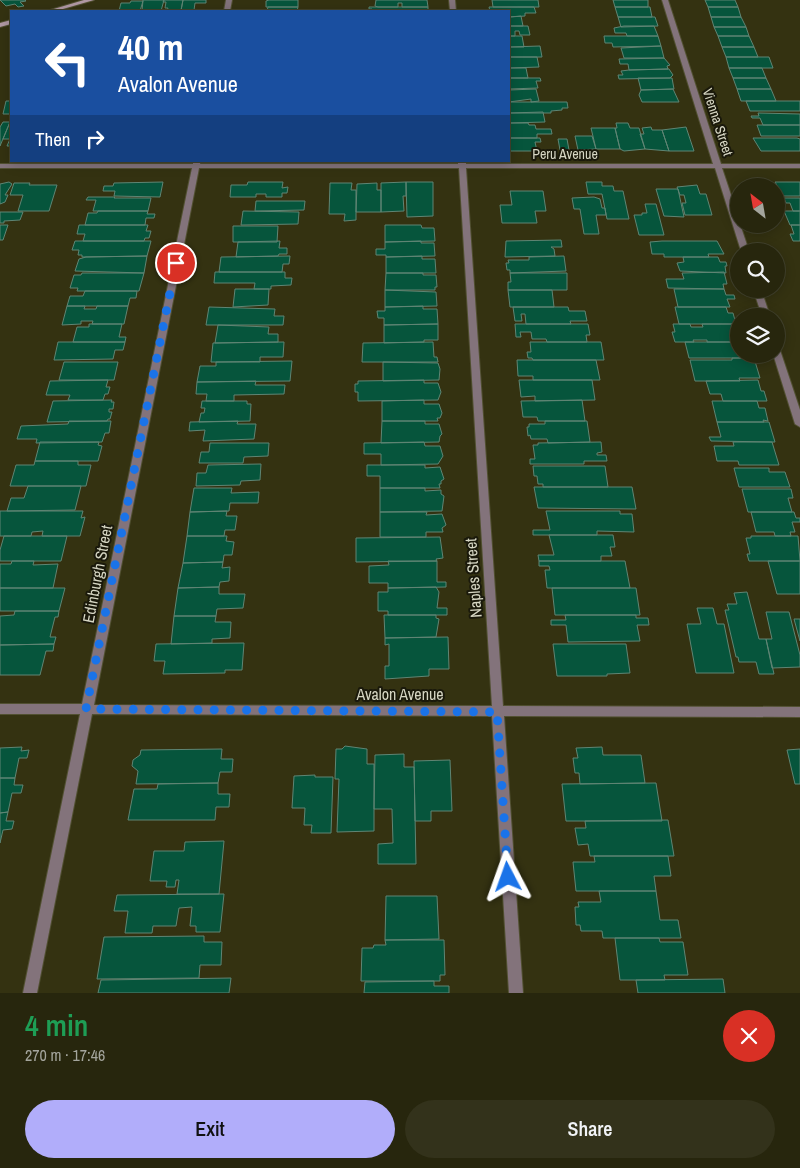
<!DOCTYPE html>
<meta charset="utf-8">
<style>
body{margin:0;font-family:"Archivo Narrow",sans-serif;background:#33321b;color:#f1f3f6;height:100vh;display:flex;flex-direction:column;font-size:19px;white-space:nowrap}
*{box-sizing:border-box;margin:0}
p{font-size:16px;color:#a4a59d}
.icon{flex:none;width:28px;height:28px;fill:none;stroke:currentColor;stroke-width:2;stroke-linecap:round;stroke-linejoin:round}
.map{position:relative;height:993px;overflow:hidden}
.details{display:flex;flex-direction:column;background:#27260d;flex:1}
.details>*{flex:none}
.banner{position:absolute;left:10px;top:10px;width:500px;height:152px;border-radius:0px;box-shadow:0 2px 12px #0003,0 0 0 1px #43432e;background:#1a4fa0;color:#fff;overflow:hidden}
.needle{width:32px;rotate:329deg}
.fabs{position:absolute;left:730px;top:178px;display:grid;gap:10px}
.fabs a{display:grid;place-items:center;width:55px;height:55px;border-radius:50%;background:#27260d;box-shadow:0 2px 12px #0003,0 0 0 1px #43432e;font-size:25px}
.pin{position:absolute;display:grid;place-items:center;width:42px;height:42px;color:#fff;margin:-21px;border:2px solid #fff;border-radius:50%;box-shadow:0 1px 5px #0007}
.me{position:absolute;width:55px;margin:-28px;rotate:356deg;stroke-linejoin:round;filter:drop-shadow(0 0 4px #0008)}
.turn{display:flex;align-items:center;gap:18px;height:105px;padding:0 25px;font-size:22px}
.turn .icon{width:65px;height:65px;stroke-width:2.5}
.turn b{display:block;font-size:35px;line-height:42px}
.then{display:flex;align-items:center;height:48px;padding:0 25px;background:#0003;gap:10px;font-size:19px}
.round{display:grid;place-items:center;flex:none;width:52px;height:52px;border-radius:26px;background:#33321b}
.overview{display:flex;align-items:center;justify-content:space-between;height:85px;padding:0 25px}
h1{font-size:30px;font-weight:600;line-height:38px;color:#1e9e55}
.button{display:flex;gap:10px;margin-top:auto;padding:10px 25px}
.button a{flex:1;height:58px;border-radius:30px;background:#b1adfa;color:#111;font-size:20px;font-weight:600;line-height:58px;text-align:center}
.button a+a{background:#33321b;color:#f1f3f6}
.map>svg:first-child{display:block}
</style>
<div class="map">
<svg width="800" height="993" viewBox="0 0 800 993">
<rect width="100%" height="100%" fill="#343211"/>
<path fill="#06553c" stroke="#5f8574" d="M0 0H25L26 1 20 2 24 6 18 7 15 4 6 6Z
M164 0H183L181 11H167L168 8H165L166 2H163Z
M164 0 161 11H142L143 0Z
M183 0H206V3H195L194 10H181Z
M269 0H298V7H266V1Z
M376 0H427L428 7H402V3H398V7H378L375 6Z
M492 0H538L539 7H493Z
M613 0H648V7H615Z
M705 0H735L738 7H708Z
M131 1H143L140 11H119L121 3H130Z
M268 7H298L297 11H265H267Z
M369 7H428V11H372V9H369Z
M489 7H534L536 13H525V16L509 17V11H490Z
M615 7H650L652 17H618Z
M708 7H738L741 17H711Z
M521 16 523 26H509V17Z
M618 17H655L658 26 621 27Z
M711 17H741L746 27H714Z
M509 26H528L530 35H520L519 31H515V36H509Z
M624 26H654L658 36H627L626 33H615L614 28Z
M714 27H746L749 36H718Z
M509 36H522L524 47H509Z
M604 36H658L661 46 613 47 612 43H605Z
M718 36H749L754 47H722Z
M540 46 542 57H509V47Z
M661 46 664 58H624L621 48Z
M722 47H754L758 57H726Z
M509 57H537L539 67 509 68Z
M726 57H769L773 68H729Z
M619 59 664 58 670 65 667 66 668 69 629 70 628 64H620Z
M509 68H526L528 78H509Z
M729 68H762L766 78H733Z
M669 69 673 75 670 78 619 79 618 75H623L621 71 629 70Z
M509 78H540L541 81H536L538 88 509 89Z
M638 78H672L674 89 641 90Z
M733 78H766L771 89H737Z
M536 89 539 101 531 102V99L509 102V90Z
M673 89 679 102H642L639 95 641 90Z
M737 89H771L776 101H741Z
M6 101H11V114H3Z
M746 101H800V111H750Z
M509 102H567L568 108H562V110L551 111V113H509Z
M543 112 545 122 509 123V113Z
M758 113 800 114V125H763L760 118H752L751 116H759Z
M3 122H10L0 146V127Z
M10 122H11V146H7L10 139H3Z
M509 123H528L529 125H535L536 129H551L552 134H537V138H509Z
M616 123H628L630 128H639L645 149 624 151 620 149 615 128H617Z
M757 125H800V136H761Z
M651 127 652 130H662L669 151 645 149 640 134H644L642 128Z
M686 127 694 151H669L662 130Z
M591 128H615L620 149H596Z
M575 136H592L596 149 578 150Z
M509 138H540L541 142H535L537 151H509Z
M753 138H797L800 139V151H761Z
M558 139H567L569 150H560Z
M9 182 12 184 5 195H8L5 202 0 204V184Z
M163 182 160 197 114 196 115 191H103L104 186H113L114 183Z
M248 182H283L282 188 288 187 287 193H282V197H266V194H256V197H230L231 185H247Z
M406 182H433V216L407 217Z
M406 182V196H403L404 211 381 212V183Z
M586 182H602V186H613L614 191H623L629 219H607L602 194H588Z
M775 182H800V196H783Z
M14 183H30L29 185H57L49 211H18L23 195H10Z
M330 183H352L351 190H356V220L344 221 345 214H329Z
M377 183V190H381V212H356L357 184Z
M697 185 700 194H706L712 215H685L682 203H686L684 195H680L677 187Z
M656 189H678L684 217 664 216Z
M510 191H543L546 211H535L537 223H502L500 205H512Z
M88 197H115L114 198H151L148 211H93L96 200H86Z
M594 197 600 199 602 208H605L606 215H596L599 234H584L580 209H574L572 198Z
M784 198H800V211H793L790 203H786Z
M256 201H305L304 210 255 211Z
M645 204H656L664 235H639L634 215H642V213H647Z
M98 211H148L147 214H155L154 218H146L145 225H85L88 213H97Z
M243 211 299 212 298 224 241 225Z
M784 211H800V225H790Z
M0 212H23L20 220 4 221V223H0Z
M0 225H8L3 240H0Z
M79 225H148L146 231H151L149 238H145L144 241H83L85 234H77Z
M385 225H421L422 228H434L435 241 385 242Z
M791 225H800V241H793L790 234H794Z
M233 226H278L277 242H233Z
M561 240 562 247H551L554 249 555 256 505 257 506 241Z
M75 241H151L147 256 82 257V255H78L79 250H72Z
M280 241 279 248H287V254H279L278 256 236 257 238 242Z
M421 241V243H434L435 256 386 257V255H376V249H385V242Z
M662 241H717L724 254H708L709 257H664V254H652L650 242Z
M147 256 144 273 75 271 79 259 86 257Z
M290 256 289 264H283L282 272H219L221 257Z
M422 256V259H435L436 273H386V257Z
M564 256 566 271 510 273V270H507L506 263H509L508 260H529V257Z
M683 257H718L720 262H726L727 266H725L726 273 680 271 677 263 684 262Z
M215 272H285V278H292L291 285 271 286V289H254L255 283H214Z
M724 272 727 284H723L724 289 668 288 666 279H684L682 273Z
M82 273H144L139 291H77L78 288H70L74 275H81Z
M386 273H423V275H436L437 287H435V290H385Z
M510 273H567V290H508V282H511Z
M235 289H269L268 305 233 307Z
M674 289H724L726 295H734L735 299H727L730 307H678Z
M385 290 436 292 437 306 385 307Z
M508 290H552L554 307H510Z
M85 291H137L136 298H130L128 306H67L70 296H83Z
M67 306H85L84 309H96L97 306H128L124 324H92L93 321H81V324L62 325Z
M423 306V309H437L438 324 384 325V318H378L377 311H385V307Z
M209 307 275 309 274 316H284L283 325H206Z
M513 307H568L569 311H585L587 321H570L571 324H526L525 314H521L522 321H515Z
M675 307H726L728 313H733L736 324H679Z
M89 324H122L119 337H126L125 342H73L77 327H89Z
M438 324V340H424V342L384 343V325Z
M515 324H588L590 335H586L587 342H547L546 339H532L531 332H520L521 337H516Z
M673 324H690L691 327H703L702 324H739V342H707V340H693L694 342H675L672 332H675Z
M218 325 269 327 268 334H278V342L215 343Z
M58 342H125L123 350H115L113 359 54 360Z
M284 342 283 357H260V362H211L213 343Z
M433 342 434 357H437L438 362H362L363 343Z
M530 342H601L604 360H533L532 358H528L527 352H531Z
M685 342H739V354H753L754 358H689Z
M732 358H754L760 378H739L740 381H695L690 360H732Z
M517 360H596L600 380H533V376H518Z
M292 361 290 381 197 382 200 366H216V362Z
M64 362H118L114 380H59Z
M383 362 438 363 440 369 439 380 383 381Z
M108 380 106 387H110L108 394H105L103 400H68L70 395H46L50 381Z
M424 380V383H438L441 392 438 400 358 401V392H355V384H358V381Z
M519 380H592L595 400 535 401V396L521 397Z
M758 380 761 391H764L767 401H723L721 394H710L706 381Z
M256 381 255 385H285L284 394 234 395V401H206L207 394H196L197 382Z
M112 400 111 402H114L113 409H109V412H112L110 419H108L107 421 47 422 53 401Z
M424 400V404H439L442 413 440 418H437L438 421H382V401Z
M582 400 585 421H538L537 417H523L521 401Z
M202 401H247V404H251L250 421 199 422 201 413H204L205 408H201Z
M712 401H757L759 408H765L768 421 763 420 764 422H717Z
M69 421H111L109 433H105L102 442 36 443 37 439H17L21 426 68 424Z
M238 421 237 424H256L254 439 203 441 205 430 189 431 190 422Z
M382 421H425V424H439L442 434 440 436 439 442 381 443Z
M545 421H587L590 442 548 443 547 439H531L530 435 528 436 527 427H529V424H545Z
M717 422H769L775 442 711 441 709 437H721Z
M40 442H99L98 445 102 446 98 461H35Z
M424 442 425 446H440L443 456 438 464 381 465V454H364V443Z
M601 442 602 452 597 453V455H606L607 461H584V464H530V459H535L533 445H538V443Z
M733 442H772L779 465H739L738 461H717L714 446H734Z
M210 443H269L268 456 244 457 243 463H199L201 452H209Z
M35 461H78V465H91L86 486H10L16 465H34Z
M261 464 260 480 241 481 240 485 196 486 197 473H206L208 465Z
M367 465H425V468L440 467 444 479 441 481V484H439L440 488H380V476H367Z
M533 466H605L608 487H543V484H538L537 476H534Z
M734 468H769V472H785L790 487H739Z
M28 486H81L75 510 7 511 11 498H24Z
M534 487H632L636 509 538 508Z
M194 488H232L231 493 259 492 258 503H230L229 511 190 512Z
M380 488H425V491L441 490V494L444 496 442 511 380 512Z
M742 489H791L793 498H788L792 512H748Z
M0 511H83L81 518 85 517 80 536H42L43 531 32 532 31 536H0Z
M227 511 226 516H237L235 530H225L224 536H187L190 512Z
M546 511H620V514H632L634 532 597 531V535H533V530H550Z
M380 512H427L426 515 442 514 446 525 442 528 443 532H426V537H380Z
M751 512H794L796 518H800V522H792L795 532H790L791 536H775L774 532H756Z
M549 535H613L615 547H610L612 556H601V561H539L538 555H554Z
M4 536H67L61 561H0V550Z
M187 536H227L226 541 234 542 232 555H224L223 562 183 563Z
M751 536H798L800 561H749L747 554H750L746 538H751Z
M440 537 443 558 436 559 437 561 356 562V538Z
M12 561H34L33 565 58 564 53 588H0V564H11Z
M388 561H437V582H446V587L388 588V583H369V566L389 565Z
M539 561H625L630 588H547L545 570H550L549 566H539Z
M768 561H800V594H777Z
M223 562 222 568 230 567 229 581 220 582 219 587 178 588 183 563Z
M219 587V594H245L243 608 217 609 216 616H174L178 588Z
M436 587 439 592 437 608H447V615H388V611H378V592H388V588Z
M0 588H65L59 611H0Z
M552 588H636L640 615H555Z
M747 592 759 639H766L774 674H759L756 662H739L738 657H736L725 610H729L727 604H737L734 593Z
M697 608H713L717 624H724L734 673H696L687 624H701Z
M15 611H59L58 617H55L50 637H56L54 644 0 645V616L14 615Z
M766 612H789L800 655V667L772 668 766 639H772Z
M384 615H436V618L439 619 436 637 385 638Z
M565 615H636V618H648L649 625H637L640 641 568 642 566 625H551V620H566Z
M174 616H216L215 622H231L230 638 212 639V643L171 644Z
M794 619H800V641Z
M448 637 449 669H429V676L385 679V666H389V644L385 645V638Z
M244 643 242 670H225V673L163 674 165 661H154L156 644Z
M54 644 53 651H46L40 675H0V645Z
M553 644H626L630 673 607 674V676H557Z
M345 746 367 749V764H374V831L337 832 339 779H335L336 749H342Z
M22 747 21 751 29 750 27 758H19L15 778H0V748Z
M602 747 603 755H641L645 783 580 784 579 773H575L573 758H578L576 748Z
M222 749 221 759H233L232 772H220L218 783 136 784 138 771 132 766 133 760 140 755 141 750Z
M800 749V784H795L787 750Z
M404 754V767H414L416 864H378V844L393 843 392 809H374L375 755Z
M450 760 452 811H431V821H415L414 761Z
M315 775V777H333L331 833H311L312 825H304L305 808H292L294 776Z
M0 778H15L14 785H23L21 793H12L8 812 0 813Z
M218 783V794H230L229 807H216L215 820H128L134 789H157L158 784Z
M656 783 662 821H566L562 784Z
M8 812 6 821H14L12 829 3 830 0 843V813Z
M668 820 674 856H590L588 844 578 845 575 828H586L585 821Z
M224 841 219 894H177L179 880H176L175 887H166L167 881H150L154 851H184L185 842Z
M594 856H668L671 876H654L656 891H576L573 862H595Z
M599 891H656L660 920H678L681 938H603L602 931H581L580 925H576L575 907H579L578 902H601Z
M224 894 220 932H196V926H190L192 907 179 908 176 926H153L152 933H125L128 911H114L117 895Z
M386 896H437L439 939 385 940Z
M204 936V942H222L221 965H200L199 978 97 979 104 937Z
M615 938H659L660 942H683L688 975H664L665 980H620Z
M385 940H444L445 975H440V981H361L362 948H373L374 945H386Z
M231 978 229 993H98L101 980Z
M723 979 725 993H638L636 980Z
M434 981V986H449V993H364L365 982Z"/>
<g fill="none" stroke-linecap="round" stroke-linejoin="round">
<defs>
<path id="minor" d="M226 0H232L230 11H224Z
M449 0H455L456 11H450Z
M662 0H668L721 164H800V168H722L739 219V224H740L749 251H741L715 168H466L503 706 800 707V717L504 716 523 993H509L492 716 92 714 37 993H23L80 714H0V704H82L192 168H0V164H193V161H201L200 164H458V161H466V164H713ZM199 168H459L492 706 94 705Z
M753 289H761L770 316H762Z
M776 347 780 350 800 410V427L795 424 773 354H776Z"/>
<path id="secondary" d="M84 0H94L56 11H47Z
M11 20V24L0 27V23Z"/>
</defs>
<use href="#minor" stroke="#515031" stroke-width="2"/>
<use href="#secondary" stroke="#515031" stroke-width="2"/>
<use href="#minor" fill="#83737b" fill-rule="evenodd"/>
<use href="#secondary" fill="#b199a5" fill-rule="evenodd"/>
</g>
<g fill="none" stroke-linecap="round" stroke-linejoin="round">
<path stroke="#1a73e8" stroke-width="9" stroke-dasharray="0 16.2" d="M176 263 86 709 497 712 508 877"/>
</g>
<g text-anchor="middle" stroke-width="4" stroke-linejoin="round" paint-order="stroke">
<g font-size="14" fill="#d6d6c3" stroke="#1a190b">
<text transform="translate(718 122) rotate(72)" y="5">Vienna Street</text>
<text x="565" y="159">Peru Avenue</text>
</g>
<g font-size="16" fill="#d6d6c3" stroke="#1a190b">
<text transform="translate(97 574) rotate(-79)" y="6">Edinburgh Street</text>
<text transform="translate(473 578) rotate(-94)" y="6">Naples Street</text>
<text x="400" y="700">Avalon Avenue</text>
</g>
</g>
</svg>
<div class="fabs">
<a><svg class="needle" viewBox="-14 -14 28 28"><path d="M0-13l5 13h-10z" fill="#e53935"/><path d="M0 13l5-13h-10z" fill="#a4a59d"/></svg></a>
<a><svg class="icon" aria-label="search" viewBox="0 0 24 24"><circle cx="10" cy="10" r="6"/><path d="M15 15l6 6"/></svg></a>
<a><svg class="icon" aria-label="layers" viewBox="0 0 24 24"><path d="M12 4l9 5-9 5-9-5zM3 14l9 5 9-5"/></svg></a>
</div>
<div class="pin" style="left:176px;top:263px;background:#d93025"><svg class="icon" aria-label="arrive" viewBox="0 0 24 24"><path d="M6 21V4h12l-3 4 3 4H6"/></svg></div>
<svg class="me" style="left:508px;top:877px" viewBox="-20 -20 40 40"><path d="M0-17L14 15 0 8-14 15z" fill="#1a73e8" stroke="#fff" stroke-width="4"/></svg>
<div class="banner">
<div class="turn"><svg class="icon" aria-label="left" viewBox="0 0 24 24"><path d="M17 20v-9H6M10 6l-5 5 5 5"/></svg><div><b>40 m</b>Avalon Avenue</div></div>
<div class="then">Then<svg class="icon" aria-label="right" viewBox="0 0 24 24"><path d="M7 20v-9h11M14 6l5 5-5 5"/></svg></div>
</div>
</div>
<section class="details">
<div class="overview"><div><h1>4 min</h1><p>270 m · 17:46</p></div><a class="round" style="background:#d93025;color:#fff"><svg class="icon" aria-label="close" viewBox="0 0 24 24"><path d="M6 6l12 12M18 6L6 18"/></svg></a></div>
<div class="button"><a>Exit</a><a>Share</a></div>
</section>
